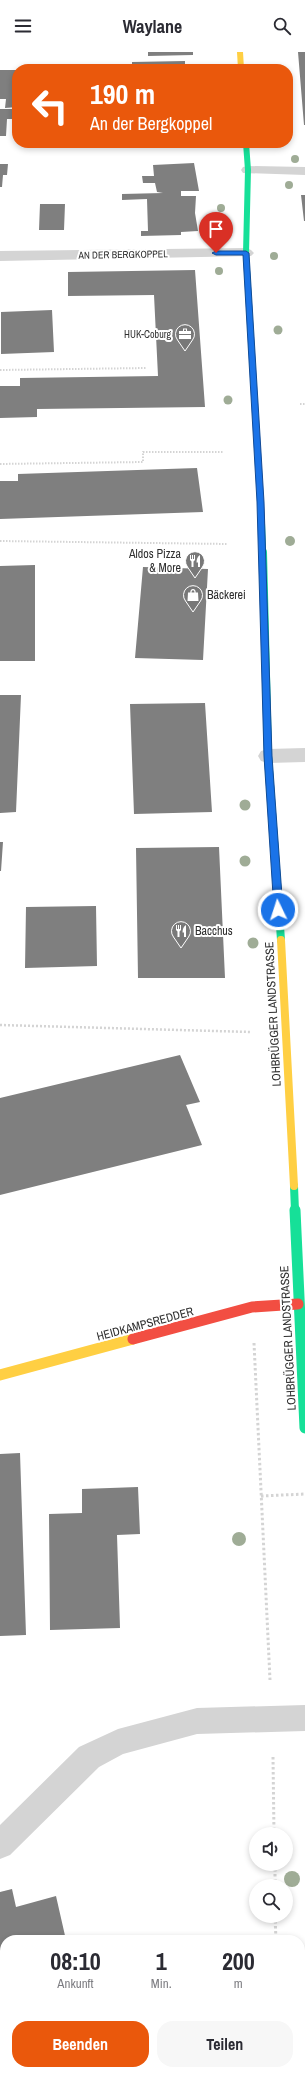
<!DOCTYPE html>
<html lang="de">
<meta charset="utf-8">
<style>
body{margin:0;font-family:"Archivo Narrow",sans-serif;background:#f7f7f7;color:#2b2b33;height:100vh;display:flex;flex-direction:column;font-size:15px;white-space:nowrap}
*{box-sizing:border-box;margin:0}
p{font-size:13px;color:#7c7c81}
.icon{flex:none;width:22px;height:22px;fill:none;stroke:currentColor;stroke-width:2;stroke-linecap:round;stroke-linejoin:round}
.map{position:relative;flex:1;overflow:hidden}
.drawer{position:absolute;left:0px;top:1883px;width:305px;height:140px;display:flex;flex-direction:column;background:#fff;border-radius:16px 16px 0 0;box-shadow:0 2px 6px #0003}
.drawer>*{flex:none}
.banner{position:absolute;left:12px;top:12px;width:281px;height:84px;border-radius:16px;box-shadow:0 2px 6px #0003;background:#ea580c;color:#fff;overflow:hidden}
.tools{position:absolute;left:249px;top:1775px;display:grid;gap:8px}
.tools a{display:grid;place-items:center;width:44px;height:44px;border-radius:50%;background:#fff;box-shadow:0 2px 6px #0003;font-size:20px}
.pin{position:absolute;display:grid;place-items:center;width:34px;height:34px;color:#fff;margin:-41px -17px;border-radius:50% 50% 50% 0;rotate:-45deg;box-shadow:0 0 4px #0007}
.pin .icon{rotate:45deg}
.me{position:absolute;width:44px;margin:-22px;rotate:356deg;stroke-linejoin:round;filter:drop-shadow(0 0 3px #0008)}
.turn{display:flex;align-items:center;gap:14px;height:84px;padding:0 12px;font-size:18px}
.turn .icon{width:52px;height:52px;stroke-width:2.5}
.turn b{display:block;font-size:28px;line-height:34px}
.eta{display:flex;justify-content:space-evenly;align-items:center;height:68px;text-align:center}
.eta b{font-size:24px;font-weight:800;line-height:28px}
.primary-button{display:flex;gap:8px;margin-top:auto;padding:8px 12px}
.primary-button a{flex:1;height:46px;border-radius:16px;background:#ea580c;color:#fff;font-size:16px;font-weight:800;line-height:46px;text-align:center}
.primary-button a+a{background:#f7f7f7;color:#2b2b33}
header{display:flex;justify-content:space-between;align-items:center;height:52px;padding:0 12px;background:#fff;font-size:18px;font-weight:800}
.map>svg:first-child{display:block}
</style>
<header><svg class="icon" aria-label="menu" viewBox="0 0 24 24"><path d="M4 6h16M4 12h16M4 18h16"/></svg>Waylane<svg class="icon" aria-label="search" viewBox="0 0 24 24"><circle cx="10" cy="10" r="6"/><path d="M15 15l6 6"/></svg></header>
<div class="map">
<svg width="305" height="2023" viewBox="0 0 305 2023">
<rect width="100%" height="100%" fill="#fff"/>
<path fill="#7f7f7f" d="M148 0H193V3L148 4Z
M298 0H305V73H304Z
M185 9V17H132V10Z
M0 18H17V55L5 56 6 47H0Z
M0 57H12V67H7L6 84H0Z
M130 91H190V93L130 95Z
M194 111 199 139H181V144H196L195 161 198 179 181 180V183L141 184V179H148L147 147 122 148V142L163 141 157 140 155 131H143L142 124H154L153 113Z
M0 112H8L7 123H3L2 135H0Z
M301 143H305V169H304Z
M40 152H65L64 178H39Z
M195 218 205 355 37 357V365L0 366V334H20V326L158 324 154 243 68 244V220Z
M52 258 54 300 1 302V260Z
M197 416 203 460 0 467V429H18V422Z
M35 513V609H0V514Z
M143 515 208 517 203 608 135 606Z
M0 643H21L16 760 0 761Z
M205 651 212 760 134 762 130 652Z
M0 790H3L1 819H0Z
M219 795 225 926H138L136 796Z
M96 854 97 914 25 916 26 855Z
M180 1003 200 1050 186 1053 202 1093 0 1143V1046Z
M20 1401 26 1583 0 1584V1402Z
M138 1435 140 1482 117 1483 120 1576 50 1578 49 1462 82 1461V1437Z
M12 1837 16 1855 56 1844 66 1888H5V1955L0 1956V1840Z
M5 1984V2018H31L32 2023H0V1985Z"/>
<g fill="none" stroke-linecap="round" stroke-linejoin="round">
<path stroke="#d4d4d4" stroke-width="2" stroke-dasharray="1.5 1.5" stroke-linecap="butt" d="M0 318 146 316
M300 352H305
M0 412 143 410V400H224
M0 489 227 492"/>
<path stroke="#d4d4d4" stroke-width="2.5" stroke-dasharray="2 2" stroke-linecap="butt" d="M0 973 251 980"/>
<path stroke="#d4d4d4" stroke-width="3" stroke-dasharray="2.5 2.5" stroke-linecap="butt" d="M254 1291 270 1628
M261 1444 305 1442
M273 1705 274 1782
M275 1812V1834
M275 1864 276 1888
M278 2018V2023"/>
<path fill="#d4d4d4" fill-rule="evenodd" d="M305 696V710L268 711 261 709 258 704 261 699 268 697Z
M305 1653V1679L197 1682 123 1702 99 1715 10 1803 0 1807V1773L79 1695 118 1677 197 1656Z"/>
<path fill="#d4d4d4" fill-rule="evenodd" d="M248 114 305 115V123L243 121 241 118 243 115Z
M246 196 251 198 254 201 251 204 0 209V199Z"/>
<path stroke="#16e098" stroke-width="6" d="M246 91 248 118 246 201 256 372
M262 471 263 501"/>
<path stroke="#16e098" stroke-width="8" d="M263 500 268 704 281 888
M294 1134 295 1159"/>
<path stroke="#16e098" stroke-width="11" d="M295 1158 305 1376"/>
<path stroke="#ffcf43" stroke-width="6" d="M240 0 241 17"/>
<path stroke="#ffcf43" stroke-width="8" d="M281 888 294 1134"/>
<path stroke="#ffcf43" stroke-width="11" d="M0 1323 133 1287"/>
<path stroke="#f24e42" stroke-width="6" d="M256 372 262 471"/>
<path stroke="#f24e42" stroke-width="11" d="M133 1287 252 1255 298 1252"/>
</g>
<g fill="#9fac96">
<circle cx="295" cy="107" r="4"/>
<circle cx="289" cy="133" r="4"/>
<circle cx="221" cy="156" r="4"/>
<circle cx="274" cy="204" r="4"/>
<circle cx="219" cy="219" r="4"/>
<circle cx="278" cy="278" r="4.5"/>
<circle cx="228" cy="348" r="4.5"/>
<circle cx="290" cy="489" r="5"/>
<circle cx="245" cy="753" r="5.5"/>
<circle cx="245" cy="809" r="5.5"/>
<circle cx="253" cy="891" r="5.5"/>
<circle cx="239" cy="1487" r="7"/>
<circle cx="292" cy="1827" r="8"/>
</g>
<path fill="#1a73e8" stroke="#114b97" d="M246 199 249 201 264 450 272 704 283 858 278 861 274 858 264 704 257 450 243 203H216L212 201 216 199Z"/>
<defs>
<symbol id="office-pin" viewBox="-11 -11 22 30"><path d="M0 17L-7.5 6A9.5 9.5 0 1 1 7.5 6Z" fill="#787878" stroke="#fff"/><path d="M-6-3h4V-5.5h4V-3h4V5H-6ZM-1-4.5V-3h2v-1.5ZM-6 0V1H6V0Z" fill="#fff"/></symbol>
<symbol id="restaurant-pin" viewBox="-11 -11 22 30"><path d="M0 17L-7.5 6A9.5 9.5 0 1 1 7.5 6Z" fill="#787878" stroke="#fff"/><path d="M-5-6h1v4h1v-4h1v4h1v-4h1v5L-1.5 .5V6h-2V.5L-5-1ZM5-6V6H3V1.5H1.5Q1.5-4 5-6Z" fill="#fff"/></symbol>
<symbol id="shop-pin" viewBox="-11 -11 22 30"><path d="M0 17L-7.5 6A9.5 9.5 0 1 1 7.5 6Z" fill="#787878" stroke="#fff"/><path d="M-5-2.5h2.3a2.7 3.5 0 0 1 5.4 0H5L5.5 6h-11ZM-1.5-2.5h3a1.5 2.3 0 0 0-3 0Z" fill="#fff"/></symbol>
</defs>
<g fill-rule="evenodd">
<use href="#office-pin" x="174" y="271" width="22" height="30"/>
<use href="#restaurant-pin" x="184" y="498" width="22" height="30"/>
<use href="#shop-pin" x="182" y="532" width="22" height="30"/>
<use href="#restaurant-pin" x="170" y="868" width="22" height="30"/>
</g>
<g text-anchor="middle" stroke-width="4" stroke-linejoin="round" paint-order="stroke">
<g font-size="10" fill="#303030" stroke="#fff">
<text transform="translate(123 202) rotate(-1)" y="4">AN DER BERGKOPPEL</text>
</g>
<g font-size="10" fill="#303030" stroke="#fff" text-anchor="end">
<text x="171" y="286">HUK-Coburg</text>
</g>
<g font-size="12" fill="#303030" stroke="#fff" text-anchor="start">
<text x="181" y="506" text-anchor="end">Aldos Pizza<tspan x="181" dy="14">&amp; More</tspan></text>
<text x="207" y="547">Bäckerei</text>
<text x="195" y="883">Bacchus</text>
</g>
<g font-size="12" fill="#303030" stroke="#fff">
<text transform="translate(273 962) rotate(-93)" y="4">LOHBRÜGGER LANDSTRASSE</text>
<text transform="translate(145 1272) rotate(-15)" y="4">HEIDKAMPSREDDER</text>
<text transform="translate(288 1286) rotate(-93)" y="4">LOHBRÜGGER LANDSTRASSE</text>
</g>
</g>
</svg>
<div class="tools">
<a><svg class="icon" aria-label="sound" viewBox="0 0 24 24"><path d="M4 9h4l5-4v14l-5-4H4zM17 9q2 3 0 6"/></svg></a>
<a><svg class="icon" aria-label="search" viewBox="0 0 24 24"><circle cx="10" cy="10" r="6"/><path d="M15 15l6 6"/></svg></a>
</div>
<div class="pin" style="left:216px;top:201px;background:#d93025"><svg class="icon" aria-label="arrive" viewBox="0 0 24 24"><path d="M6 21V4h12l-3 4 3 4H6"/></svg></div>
<svg class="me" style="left:278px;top:858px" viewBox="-20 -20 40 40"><circle r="17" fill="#1a73e8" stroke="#fff" stroke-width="3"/><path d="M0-11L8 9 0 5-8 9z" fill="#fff"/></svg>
<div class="banner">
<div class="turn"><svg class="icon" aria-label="left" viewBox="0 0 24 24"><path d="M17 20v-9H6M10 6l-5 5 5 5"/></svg><div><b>190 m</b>An der Bergkoppel</div></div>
</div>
<section class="drawer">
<div class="eta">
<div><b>08:10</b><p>Ankunft</p></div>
<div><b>1</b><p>Min.</p></div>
<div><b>200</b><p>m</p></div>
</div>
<div class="primary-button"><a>Beenden</a><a>Teilen</a></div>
</section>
</div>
